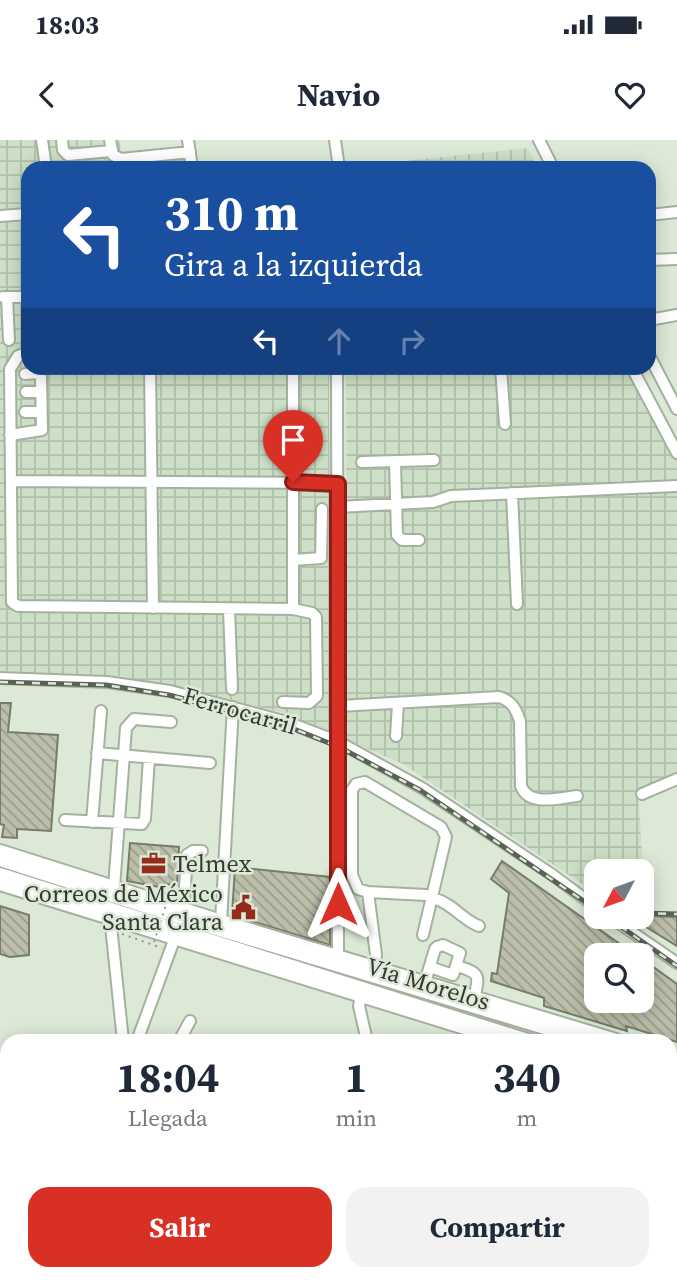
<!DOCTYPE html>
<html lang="es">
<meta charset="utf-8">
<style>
body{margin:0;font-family:"Source Serif 4",serif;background:#f2f2f3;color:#1f2937;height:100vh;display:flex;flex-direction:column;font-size:26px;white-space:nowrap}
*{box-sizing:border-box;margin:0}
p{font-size:23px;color:#747a83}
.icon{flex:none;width:38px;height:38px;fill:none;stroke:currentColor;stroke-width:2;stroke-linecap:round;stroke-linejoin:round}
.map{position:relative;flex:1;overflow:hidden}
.details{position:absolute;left:0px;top:894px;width:677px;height:247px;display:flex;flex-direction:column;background:#fff;border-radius:21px 21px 0 0;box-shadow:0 4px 18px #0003}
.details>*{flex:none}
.guide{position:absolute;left:21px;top:21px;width:635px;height:214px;border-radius:21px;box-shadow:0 4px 18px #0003;background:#1a4fa0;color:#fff;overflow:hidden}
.needle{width:46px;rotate:229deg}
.tools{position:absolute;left:584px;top:719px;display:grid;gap:14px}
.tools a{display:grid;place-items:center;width:70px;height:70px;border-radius:14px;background:#fff;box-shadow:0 4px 18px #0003;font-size:35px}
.pin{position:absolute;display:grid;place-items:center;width:60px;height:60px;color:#fff;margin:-72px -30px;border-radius:50% 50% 50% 0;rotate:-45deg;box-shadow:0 0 7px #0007}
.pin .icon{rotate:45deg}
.me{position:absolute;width:77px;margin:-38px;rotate:0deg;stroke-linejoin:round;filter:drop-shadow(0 0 5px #0008)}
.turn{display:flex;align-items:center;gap:24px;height:147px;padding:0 28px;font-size:32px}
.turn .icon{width:91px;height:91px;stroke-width:2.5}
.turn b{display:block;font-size:49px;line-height:60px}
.lanes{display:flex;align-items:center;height:66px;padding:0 28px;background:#0003;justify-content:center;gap:35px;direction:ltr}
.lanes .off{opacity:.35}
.eta{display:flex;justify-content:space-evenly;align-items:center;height:119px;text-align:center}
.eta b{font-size:42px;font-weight:700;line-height:49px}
.primary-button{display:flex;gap:14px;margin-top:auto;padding:14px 28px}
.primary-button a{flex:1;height:80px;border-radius:21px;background:#d93025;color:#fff;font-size:28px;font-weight:700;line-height:80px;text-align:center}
.primary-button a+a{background:#f2f2f3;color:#1f2937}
.status{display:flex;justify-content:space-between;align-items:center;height:49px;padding:0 35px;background:#fff;direction:ltr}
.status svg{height:19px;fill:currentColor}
header{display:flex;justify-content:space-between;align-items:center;height:91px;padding:0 28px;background:#fff;font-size:32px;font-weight:700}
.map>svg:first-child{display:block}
</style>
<div class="status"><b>18:03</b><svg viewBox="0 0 49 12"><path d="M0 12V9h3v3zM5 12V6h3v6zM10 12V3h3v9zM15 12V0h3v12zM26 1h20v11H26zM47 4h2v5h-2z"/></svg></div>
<header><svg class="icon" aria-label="back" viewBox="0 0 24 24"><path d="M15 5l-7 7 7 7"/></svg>Navio<svg class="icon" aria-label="heart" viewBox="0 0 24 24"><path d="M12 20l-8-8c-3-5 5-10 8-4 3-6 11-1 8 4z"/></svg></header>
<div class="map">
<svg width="677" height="1140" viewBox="0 0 677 1140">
<defs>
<pattern id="industrial-grid" width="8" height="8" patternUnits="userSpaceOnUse" patternTransform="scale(1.75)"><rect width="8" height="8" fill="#cddfc6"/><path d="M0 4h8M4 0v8" fill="none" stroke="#b0c0ab"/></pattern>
<pattern id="building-back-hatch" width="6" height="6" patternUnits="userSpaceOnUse" patternTransform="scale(1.75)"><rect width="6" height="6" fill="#bbbfaa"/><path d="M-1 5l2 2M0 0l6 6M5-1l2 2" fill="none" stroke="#999c8b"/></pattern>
</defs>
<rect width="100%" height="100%" fill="#dbe9d6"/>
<path fill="url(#industrial-grid)" d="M0 0H119L122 17 183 11 185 28H28V228H329L331 593 281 572 121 536 0 531Z
M528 8 537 28 346 27Z
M346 228H637L677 303V632L638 649 645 765 642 764V732H597V754L403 624 347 600Z"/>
<path fill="url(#building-back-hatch)" stroke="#787c68" stroke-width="2" d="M0 563H11L8 592 58 595 51 691 17 689V698L2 697 4 685 0 684Z
M130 703 179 707 177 745 165 744 159 747 127 741Z
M502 721 637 816H597V861H642V819L677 844V902L626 886 627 891 544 866V858L491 841 492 833 497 834 509 753 491 739Z
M235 727 330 737V805L232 775Z
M0 766 29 775V815L10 817 0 814Z
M652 776 677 777V806L646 787Z"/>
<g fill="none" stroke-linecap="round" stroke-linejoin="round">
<defs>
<path id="minor" d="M42 0 46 28
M62 0 63 10 68 15 111 11
M110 0 113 15 121 19 190 12
M188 0 192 28
M335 0 339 28
M539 0 553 28
M649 75 677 72
M0 76 28 74
M649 120 677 119
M3 157H28
M7 157 9 200
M649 180 677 175
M28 213 18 216 10 229 12 462 18 466 293 469 312 473 316 477 317 556 309 563 283 562
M649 215 677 269
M150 228 153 468
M293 228V469
M337 228 338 817
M501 228 505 284
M632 228 677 313
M26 252H41
M25 272H41
M10 295 42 290 41 237 38 233 25 234
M362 322 434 320
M395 322 397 395 402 400H419
M11 341 338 343
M512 353 517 464
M338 367 433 362 451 356 677 346
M293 420 321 418 322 369
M229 469 232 549
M0 538 107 542 170 551 287 582 339 602 422 648 554 736 597 768
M339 566 499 557C512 561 516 569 520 581L521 646C529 667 558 658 577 656
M396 596 398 564
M97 613 210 623
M642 654 677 639
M65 680 142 684 145 679 149 618
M92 682 101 571
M0 721 190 782 584 901
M0 733 534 901
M114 747 126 588 134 579 171 582
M368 752 376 815 375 828
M110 776 123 901
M183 777 187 715 193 711H202
M610 777 677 823
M221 782 233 567
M423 795 446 697 441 687 365 642 356 644 352 650V735L358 749 368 752 426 755C433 758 441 760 448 765 459 772 466 781 479 786
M457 826C480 833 480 835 474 858
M425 842 435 809 437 807 443 805 460 813 453 835 430 827
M361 855 359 866 367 901
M137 901 177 792
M179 901 190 881
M670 928 677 930
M0 935 7 934
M0 1083 7 1081
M670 1105 677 1104
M155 1134 156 1140
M417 1134 419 1140
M617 1134 618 1140
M72 1140 74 1134
M445 1140 469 1134
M593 1140 600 1134"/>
<path id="major" d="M0 712 221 782 616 901
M0 743 510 901
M670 918 677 920
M670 951 677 953"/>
</defs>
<use href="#minor" stroke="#a4b19f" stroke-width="14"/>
<use href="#major" stroke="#a4b19f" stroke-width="18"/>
<path stroke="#909a8c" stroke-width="2" stroke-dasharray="2 5" stroke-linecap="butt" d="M122 794 162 808"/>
<use href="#minor" stroke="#fff" stroke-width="10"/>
<use href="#major" stroke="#fff" stroke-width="14"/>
<defs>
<path id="rail" d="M0 542 106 545 169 555 284 585 339 607 420 650 597 770
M642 773 677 774
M607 777 677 826"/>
</defs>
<use href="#rail" stroke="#5a6258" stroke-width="5"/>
<use href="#rail" stroke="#dbe9d6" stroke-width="2.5" stroke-dasharray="8" stroke-linecap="butt"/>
<path stroke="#909a8c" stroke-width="2" stroke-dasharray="2 5" stroke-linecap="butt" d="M154 802 168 759"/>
</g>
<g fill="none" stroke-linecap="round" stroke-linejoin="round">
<defs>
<path id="route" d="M293 342 338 344V764"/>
</defs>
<use href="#route" stroke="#8d1f18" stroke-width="18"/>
<use href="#route" stroke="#d93025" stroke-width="12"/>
</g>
<defs>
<symbol id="office-bare" viewBox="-9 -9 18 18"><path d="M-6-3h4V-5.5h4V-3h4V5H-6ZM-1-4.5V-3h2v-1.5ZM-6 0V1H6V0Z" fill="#952b1a" stroke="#dbe9d6" stroke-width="2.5" paint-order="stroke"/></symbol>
<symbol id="civic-bare" viewBox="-9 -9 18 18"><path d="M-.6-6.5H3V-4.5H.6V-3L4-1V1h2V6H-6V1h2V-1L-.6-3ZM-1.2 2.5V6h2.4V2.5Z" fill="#952b1a" stroke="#dbe9d6" stroke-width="2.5" paint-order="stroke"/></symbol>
</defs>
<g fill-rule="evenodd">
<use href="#office-bare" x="136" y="706" width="35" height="35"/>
<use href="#civic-bare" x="226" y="750" width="35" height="35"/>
</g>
<g text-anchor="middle" stroke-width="5" stroke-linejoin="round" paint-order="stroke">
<g font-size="24" fill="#333931" stroke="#dbe9d6">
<text transform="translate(240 571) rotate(16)" y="8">Ferrocarril</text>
<text transform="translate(428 844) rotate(17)" y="8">Vía Morelos</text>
</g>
<g font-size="24" fill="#333931" stroke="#dbe9d6" text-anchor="start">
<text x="173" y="732">Telmex</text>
<text x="223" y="762" text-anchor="end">Correos de México<tspan x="223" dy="28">Santa Clara</tspan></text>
</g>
</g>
</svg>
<div class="tools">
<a><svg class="needle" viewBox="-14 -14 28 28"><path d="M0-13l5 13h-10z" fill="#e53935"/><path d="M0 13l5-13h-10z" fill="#747a83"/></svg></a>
<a><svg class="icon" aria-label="search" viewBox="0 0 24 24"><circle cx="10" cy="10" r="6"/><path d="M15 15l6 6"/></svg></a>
</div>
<div class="pin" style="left:293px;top:342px;background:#d93025"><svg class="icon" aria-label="arrive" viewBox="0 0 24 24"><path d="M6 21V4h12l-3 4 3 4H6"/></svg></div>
<svg class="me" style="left:338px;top:764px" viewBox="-20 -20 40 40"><path d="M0-17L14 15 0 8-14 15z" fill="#d93025" stroke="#fff" stroke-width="4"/></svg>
<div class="guide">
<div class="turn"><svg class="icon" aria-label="left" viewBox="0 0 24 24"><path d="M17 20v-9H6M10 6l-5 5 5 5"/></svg><div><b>310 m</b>Gira a la izquierda</div></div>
<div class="lanes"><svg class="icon" aria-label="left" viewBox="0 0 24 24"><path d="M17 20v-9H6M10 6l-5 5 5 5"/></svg><svg class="icon off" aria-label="ahead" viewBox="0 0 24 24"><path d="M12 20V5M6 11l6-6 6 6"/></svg><svg class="icon off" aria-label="right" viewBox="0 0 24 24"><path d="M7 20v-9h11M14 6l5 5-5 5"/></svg></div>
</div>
<section class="details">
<div class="eta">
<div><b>18:04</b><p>Llegada</p></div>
<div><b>1</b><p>min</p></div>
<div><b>340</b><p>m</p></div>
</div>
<div class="primary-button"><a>Salir</a><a>Compartir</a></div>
</section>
</div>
